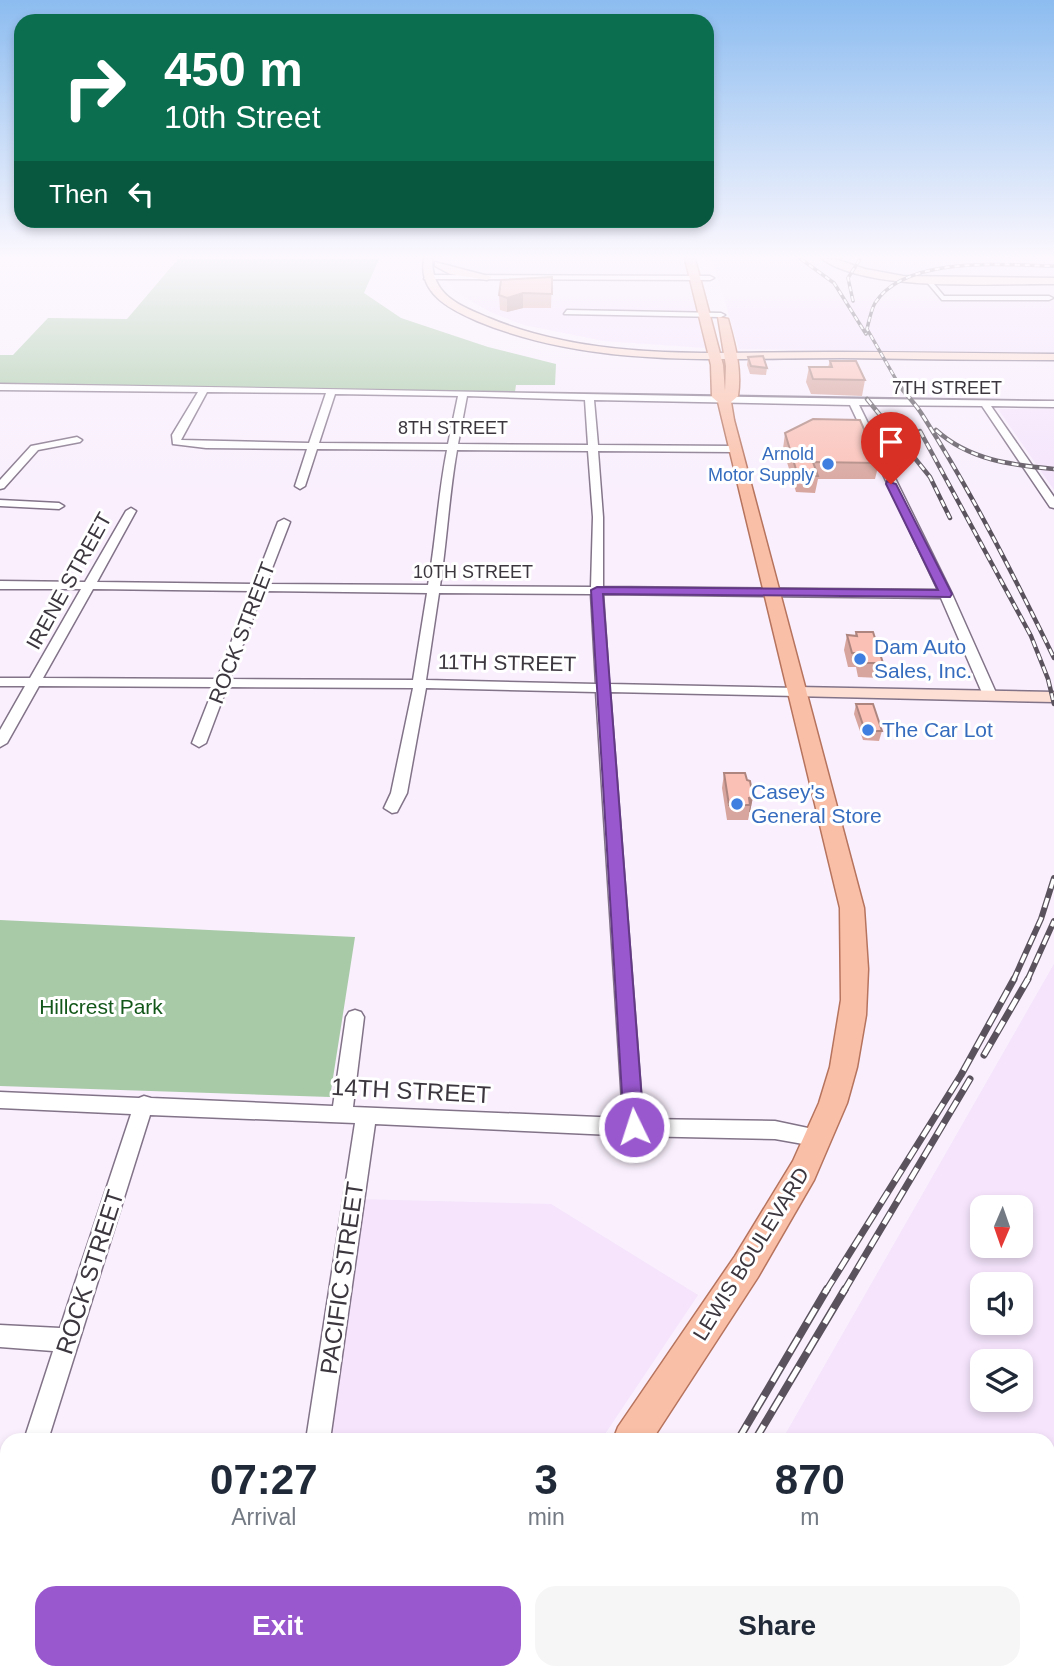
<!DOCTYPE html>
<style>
body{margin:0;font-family:Helvetica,sans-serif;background:#f6f6f7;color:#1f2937;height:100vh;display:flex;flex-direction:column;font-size:26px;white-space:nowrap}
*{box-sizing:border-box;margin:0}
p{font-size:23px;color:#747a83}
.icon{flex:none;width:38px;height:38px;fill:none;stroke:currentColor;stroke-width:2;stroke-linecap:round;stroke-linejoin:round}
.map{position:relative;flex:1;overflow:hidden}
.sheet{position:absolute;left:0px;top:1433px;width:1055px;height:247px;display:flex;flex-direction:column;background:#fff;border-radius:21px 21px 0 0;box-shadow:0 4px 10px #0003}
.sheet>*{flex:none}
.top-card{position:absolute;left:14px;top:14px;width:700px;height:214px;border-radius:21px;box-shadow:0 4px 10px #0003;background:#0b6e4f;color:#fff;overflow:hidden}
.needle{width:46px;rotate:182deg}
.buttons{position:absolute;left:970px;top:1195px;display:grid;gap:14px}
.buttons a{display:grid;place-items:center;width:63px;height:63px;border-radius:14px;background:#fff;box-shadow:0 4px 10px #0003;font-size:35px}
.pin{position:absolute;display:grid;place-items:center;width:60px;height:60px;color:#fff;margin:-72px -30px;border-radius:50% 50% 50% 0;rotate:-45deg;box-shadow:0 0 7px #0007}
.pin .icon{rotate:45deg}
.me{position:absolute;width:77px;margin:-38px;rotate:356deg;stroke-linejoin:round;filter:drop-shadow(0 0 5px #0008)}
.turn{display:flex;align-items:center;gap:24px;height:147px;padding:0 35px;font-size:32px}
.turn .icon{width:91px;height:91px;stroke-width:2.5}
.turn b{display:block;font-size:49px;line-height:60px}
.then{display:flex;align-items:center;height:66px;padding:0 35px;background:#0003;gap:14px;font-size:26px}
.eta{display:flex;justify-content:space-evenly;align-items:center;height:119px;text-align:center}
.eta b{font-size:42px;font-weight:600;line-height:49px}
.button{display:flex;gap:14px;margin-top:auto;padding:14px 35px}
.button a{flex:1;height:80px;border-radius:21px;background:#9958ce;color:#fff;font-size:28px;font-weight:600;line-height:80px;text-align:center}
.button a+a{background:#f6f6f7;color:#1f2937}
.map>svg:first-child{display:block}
</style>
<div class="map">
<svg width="1054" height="1679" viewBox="0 0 1054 1679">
<rect width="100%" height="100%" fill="#f9effd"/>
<path fill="#f5e4fc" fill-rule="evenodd" d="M443 259H685L706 348 604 341 524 325 490 312 459 294 443 278 441 273Z
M712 259H814L869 276 1054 282V353L739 349Z
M831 259H1054V279L911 278 865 271Z
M998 409H1054V490Z
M1054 964V1679H646L649 1673H1048V1440H782ZM982 1208H1020V1246H982ZM982 1284H1020V1323H982ZM982 1362H1020V1400H982Z
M356 1199 551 1204 698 1295 601 1440H319Z
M284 1673H444L440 1679H283Z"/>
<path fill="#a8caa7" d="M178 259H379L364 293 401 318 488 347 556 364 555 385H516L515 392 0 385V355H13L48 318 127 319Z
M0 920 355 937 330 1097 0 1086Z"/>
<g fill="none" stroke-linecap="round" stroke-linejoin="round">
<defs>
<path id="street" d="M427 275 710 276 714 278 710 280 424 279Z
M929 278 944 296H1049L1053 298 1049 300H942L925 280Z
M567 310 721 313 725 315 721 317 564 314Z
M0 384C351 388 703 398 1054 401V407L991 406 1054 497V508L1050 507 982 406 859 405 952 594 997 695 995 698 990 699 983 695 941 598 603 594 609 684 798 688 805 692 798 696 610 692 643 1119 775 1121 827 1132 830 1138 827 1144 820 1147 775 1139 634 1136 375 1124 330 1440H306L355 1123 150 1115 48 1440H24L53 1351 0 1347V1325L60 1328 131 1114 0 1108V1092L139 1098 144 1096 151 1098 333 1106 346 1017 349 1012 355 1010 361 1012 364 1017 353 1107 623 1118 596 692 426 688 407 793 397 812 392 813 384 808 391 793 413 688 227 687 206 743 199 747 192 743 214 687 39 686 7 743 0 747V730L25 686H0V678H30L81 589H0V581L85 582 126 511 131 508 136 511 97 582 254 584 278 522 284 519 290 522 266 584 428 585C436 540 438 495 447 450L317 449 305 486 300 489 295 486 307 449 206 448 173 444 172 435 198 392 0 390ZM207 392 326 393 309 443 181 440ZM335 394 458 396 448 444 319 443ZM467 396 585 400 588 445 458 444ZM594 400 850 405 938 590 603 587V517L598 451 734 452 739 449 734 446 598 445ZM457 450 588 451 593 517 591 587 440 586C447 540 449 495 457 450ZM93 589 251 591 217 679 43 678ZM263 591 427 593 413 680 230 679ZM439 593 591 594 596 684 426 680Z
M77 437 82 440 80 442 38 450 4 488 0 489V480L31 446Z
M0 500 59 503 64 506 59 509 0 506Z
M7 1519V1564L0 1567V1522Z
M0 1650H7V1673L17 1674 0 1678Z
M183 1673H295L297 1677 296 1679H185Z"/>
<path id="secondary" d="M424 259H432C432 296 459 305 489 318 600 364 724 351 841 352 912 352 983 353 1054 354V360C983 360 913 359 842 358 719 358 593 369 477 321 449 309 418 293 424 259Z
M822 259H835L865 269 903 276 1054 278V284C995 283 870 293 822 259Z
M435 262 492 277 487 280 450 274 435 266Z
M798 687 1054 692V702L792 696 789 692Z"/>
<path id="primary" d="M685 259H695L723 365 725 391 726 366 718 317 728 319C735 345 742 369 738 396L731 402 734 420 864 908 868 969 866 1015 857 1067 847 1103 814 1180 758 1277 652 1440H613L618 1427 735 1256 793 1161 819 1103 830 1067 841 1000 840 908 718 402 712 397 711 365Z
M455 1673H497L495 1679H453Z"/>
</defs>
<use href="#street" stroke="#827388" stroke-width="3"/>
<use href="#secondary" stroke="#827388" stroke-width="3"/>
<use href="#primary" stroke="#b6735d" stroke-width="3"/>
<use href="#street" fill="#fff" fill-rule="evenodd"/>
<use href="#secondary" fill="#fddfd3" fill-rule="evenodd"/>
<use href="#primary" fill="#fabfa7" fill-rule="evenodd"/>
<defs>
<path id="rail-far4" d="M801 259 834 283 866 334
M853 301 848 278 860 259
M898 383 867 329C869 321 871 310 875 303 906 255 1004 265 1054 266"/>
<path id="rail-far3" d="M897 382C905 394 916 404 923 416 972 493 1014 576 1054 658
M867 399 930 477 950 518
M936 430C969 460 1011 465 1054 469
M920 431 1031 636 1048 679 1054 704"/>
<path id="rail-far2" d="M1013 981 1041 919 1054 878
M1027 981 1054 921"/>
<path id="rail-far1" d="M984 1055 1028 979
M826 1291 961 1075 1014 979
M844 1291 970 1079"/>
<path id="rail" d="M738 1440 827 1289
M755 1440 845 1289
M1048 1539 1054 1524
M595 1679 599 1673
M616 1679 619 1673
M972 1679 976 1673"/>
</defs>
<use href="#rail-far4" stroke="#5a535d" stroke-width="3.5"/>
<use href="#rail-far3" stroke="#5a535d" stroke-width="4.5"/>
<use href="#rail-far2" stroke="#5a535d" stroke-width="6"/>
<use href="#rail-far1" stroke="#5a535d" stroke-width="7"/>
<use href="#rail" stroke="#5a535d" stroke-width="8"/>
<use href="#rail-far4" stroke="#fff" stroke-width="2" stroke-dasharray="5" stroke-linecap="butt"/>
<use href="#rail-far3" stroke="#fff" stroke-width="2.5" stroke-dasharray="7" stroke-linecap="butt"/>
<use href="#rail-far2" stroke="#fff" stroke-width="3.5" stroke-dasharray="10" stroke-linecap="butt"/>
<use href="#rail-far1" stroke="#fff" stroke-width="4.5" stroke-dasharray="13" stroke-linecap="butt"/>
<use href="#rail" stroke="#fff" stroke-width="5" stroke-dasharray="17" stroke-linecap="butt"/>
</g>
<path fill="#d7a59d" d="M552 277 551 308H523L507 312 500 310 499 295Z
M748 357 767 368 766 375 750 374 747 365Z
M830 361 865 380 862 396 811 394 806 382 809 367H828Z
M785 433 879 463 875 479H818L815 493 796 492 783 449Z
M856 632 883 663 879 678 858 677 856 667H848L844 650 847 635 855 636Z
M856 704 882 731 879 741 863 740 854 714Z
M724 773 747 780 753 797 748 820H727L722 788Z"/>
<path fill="#af867f" d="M523 293V308L507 312V298Z
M753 797 750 812H749L750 805 749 798Z"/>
<path fill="#fac0b6" stroke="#af867f" stroke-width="2" d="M552 277V294L523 293 507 298 499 295 501 280Z
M763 356 767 368 751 366 748 357Z
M830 361H856L865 380 813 379 809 367H832Z
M813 419 860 420 879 463 813 462 818 476H798L785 433Z
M856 632H873L883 663H862L859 653H852L847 635 857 636Z
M856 704H873L882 731H865Z
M724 773H745L747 780 750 781 753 797 749 798 750 805H729Z"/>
<linearGradient id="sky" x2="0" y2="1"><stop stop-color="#8cbcf0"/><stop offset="0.52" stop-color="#fcf8fe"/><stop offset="1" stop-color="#fcf8fe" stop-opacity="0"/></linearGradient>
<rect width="1054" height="494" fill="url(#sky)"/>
<path fill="#9958ce" stroke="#633986" stroke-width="2" d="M887 481 896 484 952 594 950 597 603 594 644 1127 641 1133 634 1136 627 1133 624 1127 591 590 597 587 938 590 886 484Z"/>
<g fill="#3f7fe0" stroke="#fff" stroke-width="2.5">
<circle cx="828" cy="464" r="7"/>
<circle cx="860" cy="659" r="7"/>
<circle cx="868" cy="730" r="7"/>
<circle cx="737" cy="804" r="7"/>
</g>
<g text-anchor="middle" stroke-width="6" stroke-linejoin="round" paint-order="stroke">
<g font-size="18" fill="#3c363f" stroke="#fff">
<text x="947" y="394">7TH STREET</text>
<text x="453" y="434">8TH STREET</text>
<text x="473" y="578">10TH STREET</text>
</g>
<g font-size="18" fill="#366cbe" stroke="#fff" text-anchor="end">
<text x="814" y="460">Arnold<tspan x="814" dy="21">Motor Supply</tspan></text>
</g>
<g font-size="21" fill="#3c363f" stroke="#fff">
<text transform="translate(69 581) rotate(-61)" y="7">IRENE STREET</text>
<text transform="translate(242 633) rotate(-69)" y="7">ROCK STREET</text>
<text transform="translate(507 663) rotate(1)" y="7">11TH STREET</text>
<text transform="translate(751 1254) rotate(-58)" y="7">LEWIS BOULEVARD</text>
</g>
<g font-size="21" fill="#366cbe" stroke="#fff" text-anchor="start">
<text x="874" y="654">Dam Auto<tspan x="874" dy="24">Sales, Inc.</tspan></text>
<text x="882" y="737">The Car Lot</text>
<text x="751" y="799">Casey's<tspan x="751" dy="24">General Store</tspan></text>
</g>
<g font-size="21" fill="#13581a" stroke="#fff">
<text x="101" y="1014">Hillcrest Park</text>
</g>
<g font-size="24" fill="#3c363f" stroke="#fff">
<text transform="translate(411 1091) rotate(3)" y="8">14TH STREET</text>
<text transform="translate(90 1272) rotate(-72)" y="8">ROCK STREET</text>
<text transform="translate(342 1278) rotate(-82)" y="8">PACIFIC STREET</text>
</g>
</g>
</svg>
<div class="buttons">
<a><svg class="needle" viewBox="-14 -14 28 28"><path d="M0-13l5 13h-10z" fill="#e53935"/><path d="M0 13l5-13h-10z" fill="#747a83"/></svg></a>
<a><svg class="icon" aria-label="sound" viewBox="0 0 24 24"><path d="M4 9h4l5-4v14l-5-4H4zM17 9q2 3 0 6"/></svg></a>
<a><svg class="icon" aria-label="layers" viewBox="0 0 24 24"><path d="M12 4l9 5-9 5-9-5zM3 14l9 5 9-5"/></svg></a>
</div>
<div class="pin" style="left:891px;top:484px;background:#d93025"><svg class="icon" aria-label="arrive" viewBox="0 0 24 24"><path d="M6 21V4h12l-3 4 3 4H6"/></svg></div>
<svg class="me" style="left:634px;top:1127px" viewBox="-20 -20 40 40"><circle r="17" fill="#9958ce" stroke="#fff" stroke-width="3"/><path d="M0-11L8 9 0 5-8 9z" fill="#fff"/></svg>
<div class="top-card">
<div class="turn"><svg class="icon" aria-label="right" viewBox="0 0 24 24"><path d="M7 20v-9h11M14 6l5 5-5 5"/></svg><div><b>450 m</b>10th Street</div></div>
<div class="then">Then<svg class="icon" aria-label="left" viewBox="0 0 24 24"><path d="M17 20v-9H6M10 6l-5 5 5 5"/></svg></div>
</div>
<section class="sheet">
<div class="eta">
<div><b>07:27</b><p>Arrival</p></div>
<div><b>3</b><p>min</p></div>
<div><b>870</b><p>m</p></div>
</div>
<div class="button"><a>Exit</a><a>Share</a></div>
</section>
</div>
